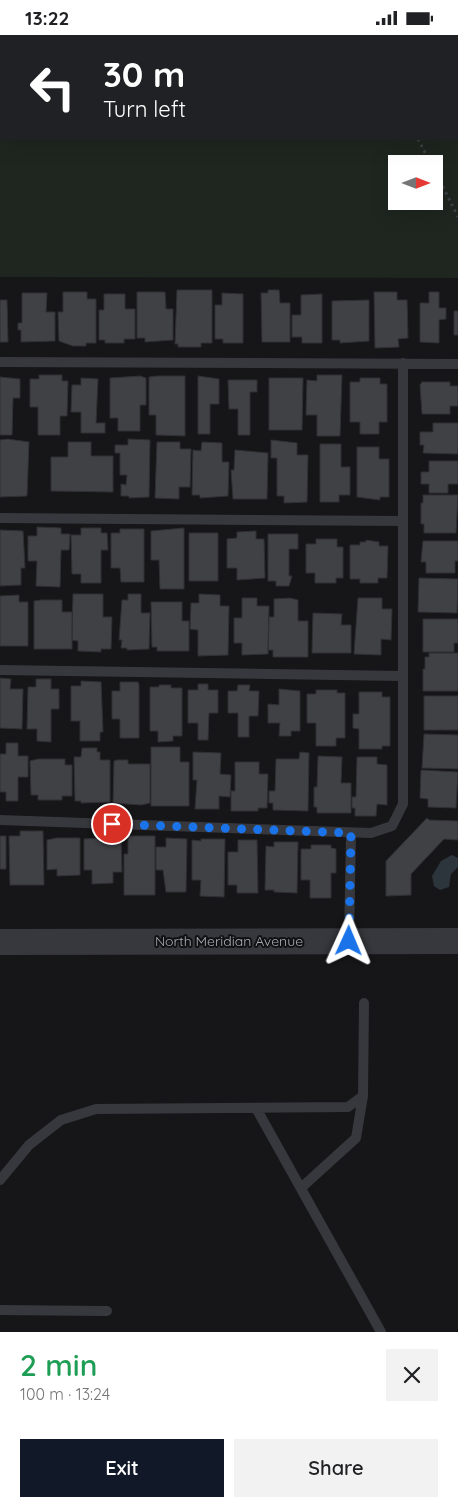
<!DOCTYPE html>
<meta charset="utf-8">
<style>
body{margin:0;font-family:Quicksand,sans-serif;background:#f2f2f2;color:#202124;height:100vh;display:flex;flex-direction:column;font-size:19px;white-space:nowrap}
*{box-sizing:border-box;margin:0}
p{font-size:16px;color:#757577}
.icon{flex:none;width:28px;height:28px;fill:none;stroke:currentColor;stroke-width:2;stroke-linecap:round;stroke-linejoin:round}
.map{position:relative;height:1297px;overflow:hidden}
.panel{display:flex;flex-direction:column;background:#fff;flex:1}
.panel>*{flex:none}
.guide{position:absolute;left:0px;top:0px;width:459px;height:105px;box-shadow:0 5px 20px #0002;background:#202124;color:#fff;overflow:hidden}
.needle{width:32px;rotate:90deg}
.buttons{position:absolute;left:388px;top:120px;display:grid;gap:10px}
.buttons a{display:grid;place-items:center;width:55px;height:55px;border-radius:0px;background:#fff;box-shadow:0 5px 20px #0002;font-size:25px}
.pin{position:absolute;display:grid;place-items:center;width:42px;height:42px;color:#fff;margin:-21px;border:2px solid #fff;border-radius:50%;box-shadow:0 1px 5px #0007}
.me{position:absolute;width:55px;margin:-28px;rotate:1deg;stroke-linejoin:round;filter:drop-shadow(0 0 4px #0008)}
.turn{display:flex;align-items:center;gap:18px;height:105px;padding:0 20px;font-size:22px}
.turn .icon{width:65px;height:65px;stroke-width:2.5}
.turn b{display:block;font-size:35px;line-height:42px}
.round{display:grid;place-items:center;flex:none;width:52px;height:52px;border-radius:0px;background:#f2f2f2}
.headline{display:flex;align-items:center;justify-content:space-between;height:85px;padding:0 20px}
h1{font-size:30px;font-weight:600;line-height:38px;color:#1e9e55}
.action{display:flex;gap:10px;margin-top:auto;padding:10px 20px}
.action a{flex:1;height:58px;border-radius:0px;background:#111827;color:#fff;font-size:20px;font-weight:600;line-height:58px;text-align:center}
.action a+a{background:#f2f2f2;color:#202124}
.status{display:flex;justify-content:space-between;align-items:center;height:35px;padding:0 25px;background:#fff;direction:ltr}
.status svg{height:14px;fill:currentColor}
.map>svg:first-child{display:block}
</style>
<div class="status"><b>13:22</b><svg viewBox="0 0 49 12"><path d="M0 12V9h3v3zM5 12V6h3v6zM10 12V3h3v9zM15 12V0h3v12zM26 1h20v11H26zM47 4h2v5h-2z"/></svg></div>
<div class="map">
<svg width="458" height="1297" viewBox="0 0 458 1297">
<rect width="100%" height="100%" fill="#161618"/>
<path fill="#1e261f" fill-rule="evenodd" d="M0 0H458V243L0 242ZM1 1H458V104H1ZM396 129H434V166H396Z"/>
<path fill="#2c353c" d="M452 820 458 823V832L451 839 449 852 440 855 434 851 432 841 441 826Z"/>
<path fill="#404145" stroke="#303034" d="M177 255H212V308H201V312H178V309H175Z
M268 255H279L280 268H290V307H262L261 258H268Z
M63 257H87V264H96V308H86V311H73L59 306 58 277H63Z
M137 257H165L166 274H173V305L145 307V303H137Z
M374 257H397V265H407L408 303 398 304 399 312 375 313Z
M429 257H439V273H446V284L439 285V308L420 307V268H429Z
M22 258H47L46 277H55V306L21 307V295H18V288H22Z
M222 258 243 259V308H223V304H215V270H222Z
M104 259H125V274H135V304H124V308H105V305H99V275H104Z
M322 259V308H302V302H292V280H301V260Z
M0 265H7L8 307H0Z
M369 265V306L340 308V305H332V266Z
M454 276H458V300H454Z
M39 340H62V346H68L67 381H60V400H38V372H30V344H39Z
M317 340H342L340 401H317V380H306L307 345 317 346Z
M140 341 146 343V370H140V396H118V383H110V343Z
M157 341H185V401L156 400V380H149V342Z
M198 341 219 344V369H210V399H198Z
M0 342 20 344V363H13L12 400H0Z
M81 343 98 344 96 388H105V398H81V377H71L72 350H81Z
M269 343H303L302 395H269Z
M360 343H380V349H387V387H379V399H360V387H350V347H360Z
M228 345H257V357H250V400H238V374H229Z
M422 347H450V351H458V371H450V379H422L420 350Z
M433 388H458V419L423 418 424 410H420V397H433Z
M7 404 29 407 27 461 0 462V405Z
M128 404 150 405 149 462 129 463V461H121V449L126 450 127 440H120V418H115V410H128Z
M271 405 297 408V420H308L307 467 284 468V461H277V423H271Z
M68 407H91V421H113V457L51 456V422H68Z
M157 407H180V414H191L190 452H179V464L155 463Z
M202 407 222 408V427H229L228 461 200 463V460H192L193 415 201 416Z
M320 409H341V432H350V460H339V467H320Z
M357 412H379V424H389V462H380V465L357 462Z
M235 415 268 418 267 464H233L231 435H234Z
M429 426H458V449H448V458H429V449H421V437H429Z
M423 460H458L456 498H424V489H421V468H423Z
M37 492 61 493V499H70L69 515H61L60 552 36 551 37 526H28V501H37Z
M81 493H101V498H107L108 515H101V548H81V539H72L71 500H81Z
M184 493V554H160L159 525H151V496Z
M120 494H144V547H121L120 533H111V498H120Z
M0 495 23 496 25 533H21V550L0 551Z
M256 496V504H264L265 543 237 545V533H227V504L237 503V497Z
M189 498H218V546H189Z
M268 499H298V514H289V541H292L289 551H276V546H268Z
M316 504H337V512H343V543H336V548H315V538H306V509H316Z
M366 505 379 507V511H388L387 543H378V548H360V544H350V510H360V507H366Z
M423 506H458V526H455V538H426V527H421Z
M419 543 458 544 457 578 418 577Z
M73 559H103V582H112L111 614H101V617L78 616V606L72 605Z
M128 559H141V578H150L149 614 127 615V613H121L122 605H119L122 565H128Z
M199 559 220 560V571H229L228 620 198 621V595L190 594 191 568H199Z
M19 560V567H28V611H0V561Z
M242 563H257V571H269L268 619 242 620V608H234V583H242Z
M290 563 298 565V586H308V622H273V615H268L269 582H274V564Z
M358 563H382V574H392L391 605 381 604V620L354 619Z
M41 565H62V577H72V614H34V566Z
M151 567H182V586H189V616H157V612H152Z
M313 578 342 579 341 590H351V618H312Z
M423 584H458V608H454V617H423Z
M429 618H458V656H423V634H425V622H429Z
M0 643 11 644 10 654H23L22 694 0 693Z
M36 644H51V654H59V674H51V707L37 706V694H27L28 652H36Z
M81 646 101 647 103 697H100V706H80V686H71V651H81Z
M120 647H138L139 650V703H120V684H112V656H120Z
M198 649H208V655H218V678H209L208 705H198V688H188V655H198Z
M159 650H171V653H182V701H173V706L158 707V696H150V652H159Z
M238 650H250L249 656H259L258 681H249V702H238V678H228V656H237Z
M279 654 300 656V696H291V701H279L280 688H268V669L279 670Z
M316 655H337V658H345V703H336V711H316V688H307V659H316Z
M359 657H382V662H390V711H382V714H359V694L353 693V679H359Z
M424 661H458V695H424Z
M424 699 458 700V734L422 733Z
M6 708H18V721H28V742H18V766H6V757H0V719H6Z
M151 712H180V727H189V771H151Z
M82 713H97V717H100V725H110V767L81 768V766H75L74 722H81Z
M193 717 221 718 220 739 231 740 230 762 219 761V774H195L197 745H193Z
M300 717 309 718 308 776 273 775V768H269V756H275L276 724H299Z
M318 721 342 722 341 748H351V778H317V772H314V752H317Z
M357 722H377V729L387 730V770L377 769 376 781H355V773H352V762H356Z
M38 724H65V730H72V761H62V765H38V760H31L30 726Z
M117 725H128V729H150V768L141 770 113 768 114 726Z
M235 727H259V739H268L267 773H258V776H231V756H235Z
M421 735 458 737 456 773 428 772V764L420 763Z
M427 783 429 785 458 786V805L444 804 411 839V860L386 861V826Z
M20 796H43L44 850H10L9 801H20Z
M96 799H112V804H121L122 837H113V848L92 849V835H84V804L97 803Z
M0 801H6V834H0Z
M128 801H155V860H124V819H128Z
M56 803H80V840L57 841V834L47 835V805Z
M166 803 187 804 186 857H166L163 835H156V812H166Z
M201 804H225L224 862 200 861 201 845H192V805L201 806Z
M238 805H257L258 858H237V850H228V817H238Z
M274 807H298L297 858 274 857V855H265L266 811 274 812Z
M311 810H331V813L336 814V838H331V863H310V845H301V814H311Z"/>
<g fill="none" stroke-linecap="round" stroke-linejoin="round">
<path stroke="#3d3f44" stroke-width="3" stroke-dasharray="2.5 4" stroke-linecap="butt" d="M340 0 342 1
M418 104 431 129
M434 134 458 182"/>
<path stroke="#37383d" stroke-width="10" d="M0 327 458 329
M0 483 403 486
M0 635 403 641
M0 785 371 798 392 791 403 769V328
M349 906 351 798
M256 1073 381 1297
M0 1145 29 1110 61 1085 96 1074 348 1072 363 1061 364 968
M301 1153 356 1103 363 1061
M0 1275 107 1276"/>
<path stroke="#37383d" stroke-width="26" d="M0 907 458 906"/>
</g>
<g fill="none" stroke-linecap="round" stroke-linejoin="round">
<path stroke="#1a73e8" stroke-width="9" stroke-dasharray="0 16.2" d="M112 789 351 798 349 906"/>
</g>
<g text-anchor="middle" stroke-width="4" stroke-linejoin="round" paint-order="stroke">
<g font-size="14" fill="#a8adb8" stroke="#111113">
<text x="229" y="911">North Meridian Avenue</text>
</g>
</g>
</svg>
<div class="buttons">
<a><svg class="needle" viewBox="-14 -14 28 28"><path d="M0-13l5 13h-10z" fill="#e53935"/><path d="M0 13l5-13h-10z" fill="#757577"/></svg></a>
</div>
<div class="pin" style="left:112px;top:789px;background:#d93025"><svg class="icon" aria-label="arrive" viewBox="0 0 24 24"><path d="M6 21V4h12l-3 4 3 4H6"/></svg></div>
<svg class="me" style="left:349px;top:906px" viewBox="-20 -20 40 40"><path d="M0-17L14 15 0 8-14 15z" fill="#1a73e8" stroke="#fff" stroke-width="4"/></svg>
<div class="guide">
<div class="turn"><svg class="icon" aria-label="left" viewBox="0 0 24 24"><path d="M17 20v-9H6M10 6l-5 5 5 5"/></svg><div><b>30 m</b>Turn left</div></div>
</div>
</div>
<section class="panel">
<div class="headline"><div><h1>2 min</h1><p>100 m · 13:24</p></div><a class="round"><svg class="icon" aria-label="close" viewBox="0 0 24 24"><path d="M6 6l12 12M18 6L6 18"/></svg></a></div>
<div class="action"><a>Exit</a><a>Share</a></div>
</section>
